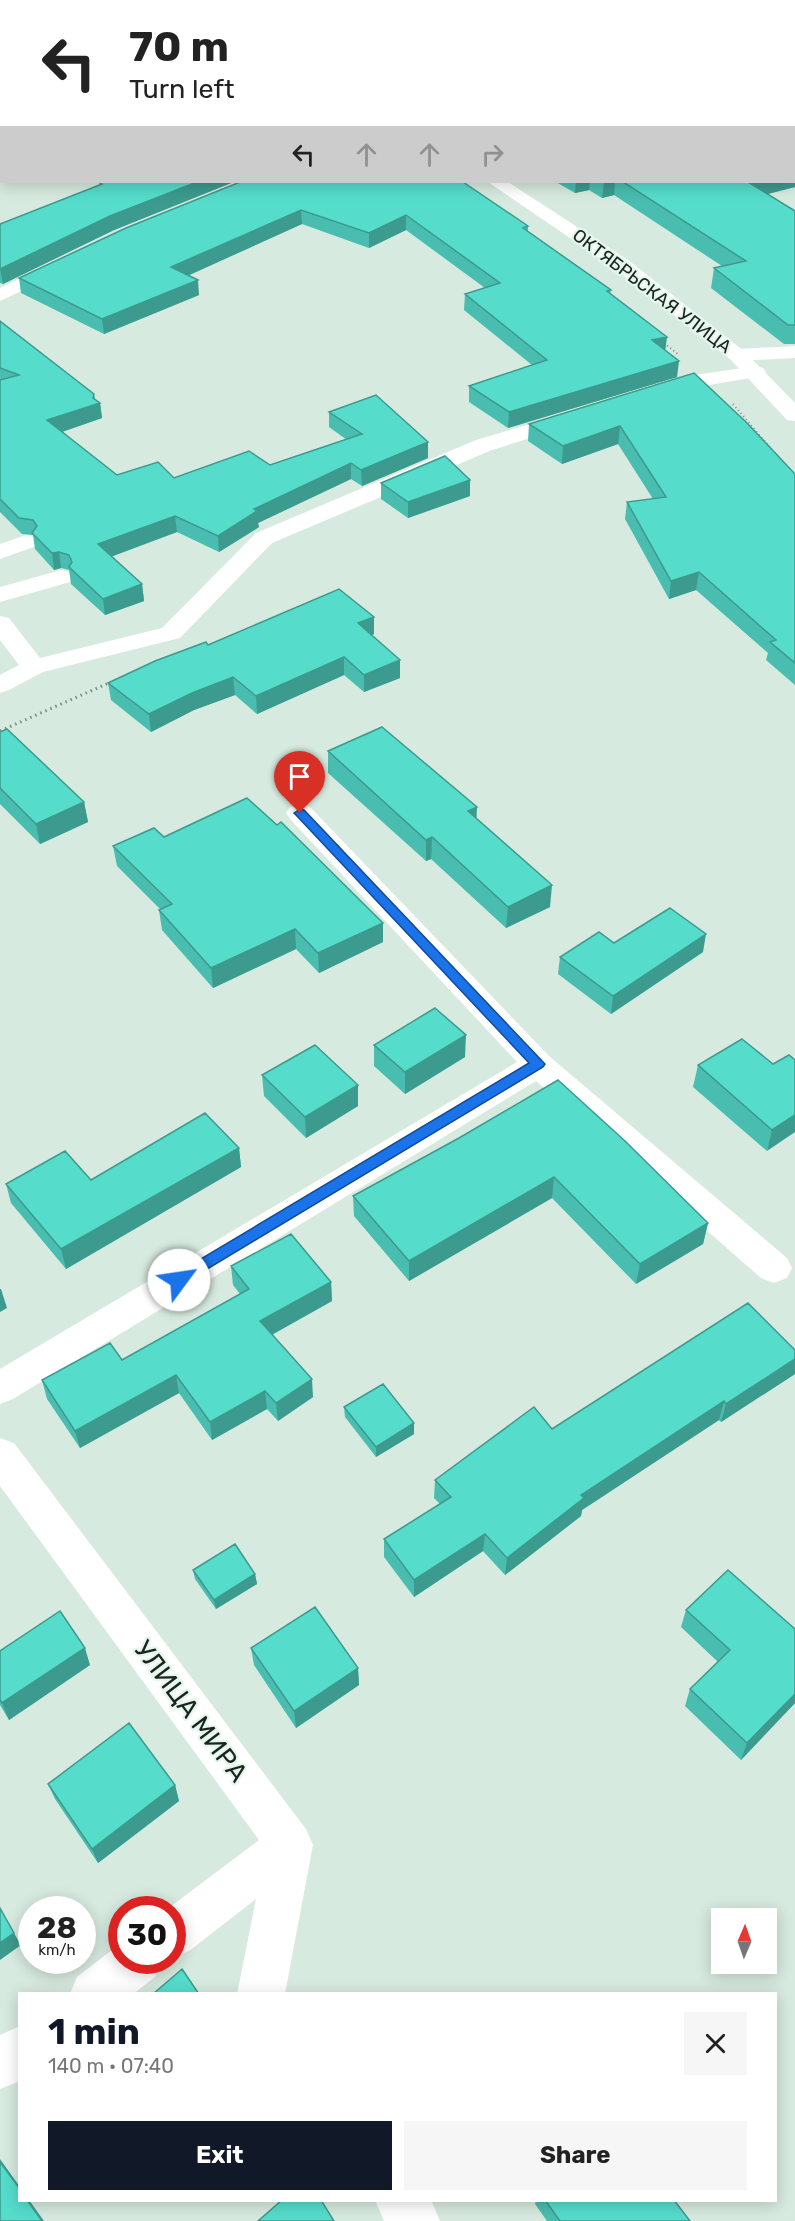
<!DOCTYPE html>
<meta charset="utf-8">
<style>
body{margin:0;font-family:Rubik,sans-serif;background:#f6f6f6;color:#222;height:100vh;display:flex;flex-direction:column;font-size:22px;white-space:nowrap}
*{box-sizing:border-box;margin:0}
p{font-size:20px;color:#767676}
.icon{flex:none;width:33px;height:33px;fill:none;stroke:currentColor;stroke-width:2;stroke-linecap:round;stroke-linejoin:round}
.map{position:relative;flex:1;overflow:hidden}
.sheet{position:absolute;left:18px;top:1992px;width:759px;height:210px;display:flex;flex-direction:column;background:#fff;border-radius:0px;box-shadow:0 3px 15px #0003}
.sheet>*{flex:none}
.guide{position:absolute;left:0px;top:0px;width:795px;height:183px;box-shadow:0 3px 15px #0003;background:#fff;color:#222;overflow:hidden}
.needle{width:39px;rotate:2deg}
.controls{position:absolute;left:711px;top:1908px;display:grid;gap:12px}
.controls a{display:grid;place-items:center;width:66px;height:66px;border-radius:0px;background:#fff;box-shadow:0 3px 15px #0003;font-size:30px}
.speed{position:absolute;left:18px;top:1896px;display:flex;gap:12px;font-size:30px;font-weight:700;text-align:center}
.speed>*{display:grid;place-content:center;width:78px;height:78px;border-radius:50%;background:#fff;box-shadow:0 3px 15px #0003;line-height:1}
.speed small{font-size:15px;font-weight:400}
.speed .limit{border:9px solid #d22;background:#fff;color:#111}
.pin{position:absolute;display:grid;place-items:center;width:51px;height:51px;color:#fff;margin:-62px -26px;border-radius:50% 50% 50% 0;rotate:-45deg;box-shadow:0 0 6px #0007}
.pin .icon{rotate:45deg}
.me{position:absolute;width:66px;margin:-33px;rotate:59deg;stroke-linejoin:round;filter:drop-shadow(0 0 4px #0008)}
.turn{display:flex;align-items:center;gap:21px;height:126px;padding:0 30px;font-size:27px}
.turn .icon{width:78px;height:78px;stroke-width:2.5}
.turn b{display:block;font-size:42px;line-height:51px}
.lanes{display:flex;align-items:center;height:57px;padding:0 30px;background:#0003;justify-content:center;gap:30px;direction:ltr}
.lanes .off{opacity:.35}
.round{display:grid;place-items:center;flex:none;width:63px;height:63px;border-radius:0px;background:#f6f6f6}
.head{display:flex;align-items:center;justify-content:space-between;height:102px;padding:0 30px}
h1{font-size:36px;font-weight:700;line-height:45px;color:#111827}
.button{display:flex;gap:12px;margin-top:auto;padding:12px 30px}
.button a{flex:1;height:69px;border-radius:0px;background:#111827;color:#fff;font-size:24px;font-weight:700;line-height:69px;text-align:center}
.button a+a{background:#f6f6f6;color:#222}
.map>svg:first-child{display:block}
</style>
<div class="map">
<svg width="795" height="2221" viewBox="0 0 795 2221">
<rect width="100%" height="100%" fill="#d7eadf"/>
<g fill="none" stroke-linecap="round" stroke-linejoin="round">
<path stroke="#7e8b83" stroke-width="2" stroke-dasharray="1 3" stroke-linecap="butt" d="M664 343 679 355
M733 404 771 449"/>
<path stroke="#7e8b83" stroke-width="3" stroke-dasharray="1.5 4" stroke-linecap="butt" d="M0 731 111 682"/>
<path fill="#fff" fill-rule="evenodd" d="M526 0H540L541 2H526Z
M59 260 66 262 68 266 66 270 0 301V288Z
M795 346V358L737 361 730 359 727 355 730 351 737 349Z
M756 366 763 368 766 372 763 376 691 388 658 398 651 396 647 392 651 388 688 376Z
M571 412 579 413 582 418 579 423 492 450 272 543 180 638 43 672 9 690 0 693V675L19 665 0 640V616L9 618 40 658 162 628 256 533 476 440Z
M26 535 34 537 38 542 34 547 0 559V544Z
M61 570 70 572 73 577 70 582 0 602V587Z
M300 804 310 807 549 1056 787 1258 792 1268 787 1278 774 1283 761 1278 536 1081 13 1399 0 1404V1369L517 1062 290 819 286 813 290 807Z
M0 1438 14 1443 306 1829 313 1845 285 1994H237L256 1899 189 1951 172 1957V1910H166L259 1840 0 1486Z
M121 1943 122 1960H161L155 1977 133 1994H70L77 1977Z
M20 2026V2081L0 2089V2035Z
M375 2200H431L440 2221H384Z"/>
<path fill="#fff" fill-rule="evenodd" d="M488 182H508L628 260 744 351 795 403V421L787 420 730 359 614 268Z"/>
</g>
<path fill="#49bdaf" d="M599 0H795V187L767 194 795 211V344H784L711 288 714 268 722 266 614 195 602 198 589 190 575 193 556 182H794V2H600Z
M0 118H2V146H0Z
M99 182H101L112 231 3 284 0 283V224L99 186Z
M240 182 528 226V231L611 290 610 294 665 351 677 377 508 428 469 402V386L532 365 464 310 465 294 485 288 406 230 369 248 302 224 188 275 199 295 104 334 21 293 19 278Z
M0 321 100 403 102 418 62 432 117 475 174 478 270 465 347 440 329 427V412L428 442V458L362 486 351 479 258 523 259 527 219 552 177 532 111 556 142 584 144 601 105 615 71 584 69 570 61 568 54 570 35 549 33 535 22 534 0 512Z
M694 373 795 474V685L766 660 768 653 696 590 669 599 625 519 627 502 653 499 618 444 562 464 528 441 529 424Z
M470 480V496L408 518 381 499V483Z
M374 617V634L371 635 400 678 364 692 344 675 257 714 235 695 194 710 151 732 111 700 108 683 208 645Z
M0 732 84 802 88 822 40 844 0 804Z
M328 751 477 819 550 907 506 928 431 859 426 861 328 773Z
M164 837 383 942 319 973 296 949 213 988 162 930 159 910 160 909 117 866 113 846Z
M703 952 611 1014 558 974 560 957Z
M374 1045 465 1057 405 1094 374 1066Z
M795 1060 767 1151 693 1087 698 1065 773 1064Z
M262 1075 358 1085V1106L306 1138 264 1096Z
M459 1138 708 1223 703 1244 636 1284 552 1198 409 1281 354 1216 353 1196Z
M239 1148 241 1167 66 1269 11 1203 6 1184 91 1180Z
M231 1266 331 1282 332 1301 272 1335 313 1397 278 1421 267 1409 212 1440 179 1393 80 1448 47 1399 42 1380 122 1360 240 1294 233 1285Z
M795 1350V1374L721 1422 719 1420 582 1510 581 1516 505 1575 483 1551 414 1597 384 1557V1539L440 1504 434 1498 435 1480 552 1429Z
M344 1407 414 1434 376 1457 345 1417Z
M193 1570 255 1574 257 1584 216 1609 195 1579Z
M686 1610 795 1629V1703L741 1760 685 1706 690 1689 718 1662 681 1627Z
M251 1648 358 1668 359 1685 296 1728 254 1665Z
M0 1651 90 1665 9 1720 0 1705Z
M48 1784 175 1785 179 1801 98 1863 55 1799Z
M536 2200H674L690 2221H547L535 2204Z"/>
<path fill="#3c9a8e" d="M257 0H282L277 2H250Z
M0 41H2V58L0 59Z
M794 170H795V187L744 200 747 182H794Z
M197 182H234L112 231 3 284 0 269 110 216Z
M576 182H590L589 190 575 193Z
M604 182H615L614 195 602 198Z
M301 210 302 224 172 283 171 267Z
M406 215V230L369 248V233Z
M198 280 199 295 104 334 102 319Z
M667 337 665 353 652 340Z
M679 361 677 377 508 428 509 412Z
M94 394 96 404 100 403 102 418 50 436 47 420 93 398Z
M620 426 618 444 562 464 563 446Z
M428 442V458L362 486 361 470Z
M351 463V479L258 523 259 527 219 552 218 536 254 509Z
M470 480V496L408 518V502Z
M175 516 177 532 100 561 98 544Z
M59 552 61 568 54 570 52 553Z
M699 572 696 590 669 599 671 581Z
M142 584 144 601 105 615 103 599Z
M374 617V634L358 641V623Z
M344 657V675L257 714 256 696Z
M400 660V678L364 692V675Z
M233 677 235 695 194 710 151 732 149 714 192 693Z
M84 802 88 822 40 844 36 824Z
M477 807 476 828 468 811Z
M432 837 431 859 426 861V840Z
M552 885 550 907 506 928 508 907Z
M383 923V942L319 973 318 953Z
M295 929 296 949 213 988 211 968Z
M706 934 703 952 611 1014 613 996Z
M466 1035 465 1057 405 1094V1072Z
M358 1085V1106L306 1138 305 1117Z
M795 1115V1132L767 1151 772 1130Z
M239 1148 241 1167 66 1269 61 1249Z
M554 1177 552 1198 409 1281V1261Z
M708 1223 703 1244 636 1284 640 1264Z
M331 1282 332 1301 262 1340 260 1321Z
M0 1289H1L7 1308 0 1312Z
M795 1359V1374L721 1422 726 1404Z
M176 1375 179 1393 80 1448 75 1431Z
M312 1379 313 1397 278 1421 276 1403Z
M265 1391 267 1409 212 1440 210 1422Z
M724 1401 719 1420 582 1510 581 1516 505 1575 507 1558 581 1495Z
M414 1423V1434L376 1457V1447Z
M485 1534 483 1551 414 1597V1580Z
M255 1574 257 1584 216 1609 214 1600Z
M85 1648 90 1665 9 1720 2 1703Z
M358 1668 359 1685 296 1728 294 1711Z
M795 1694V1703L741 1760 747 1743Z
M175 1785 179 1801 98 1863 92 1849Z
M14 1933 21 1945 0 1960V1943Z
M0 2159 20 2187V2189L0 2162Z
M27 2200H29L44 2221H42Z"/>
<path fill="#55dccb" stroke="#3c9a8e" stroke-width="1.5" d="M0 0H257L250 2H2V41H0Z
M615 0H794L795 170H794V2H616Z
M0 118H2V133H0Z
M99 182H197L110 216 0 269V224L102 184Z
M240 182H463L528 226 523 228 611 290 607 291 667 337 652 340 679 361 509 412 469 386 547 360 465 294 500 283 406 215 369 233 301 210 171 267 198 280 102 319 19 278 126 228Z
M623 182H748L795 211V325H788L714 268 746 261Z
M0 321 94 394 93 398 100 403 47 420 117 475 158 462 174 478 249 451 270 465 362 434 329 412 376 395 428 442 361 470 351 463 254 509 257 511 218 536 175 516 98 544 142 584 103 599 69 567 72 562 69 555 59 552 52 553 32 533 37 526 33 520 19 518 0 499V380L19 375 0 368Z
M694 373 747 423 795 474V663L770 642 776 640 699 572 671 581 627 502 666 497 620 426 563 446 529 424Z
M445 456 470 480 408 502 381 483Z
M339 589 374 617 358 623 400 660 364 675 344 657 256 696 233 677 192 693 149 714 108 683 155 661 206 642 208 645Z
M382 727 477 807 468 811 552 885 508 907 432 837 426 840 328 751Z
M7 729 84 802 36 824 0 788V732Z
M247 798 277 825 281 822 383 923 318 953 295 929 211 968 159 910 172 904 113 846 154 828 164 837Z
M670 908 706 934 613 996 560 957 599 932 614 943Z
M435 1008 466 1035 405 1072 374 1045Z
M742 1039 773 1064 789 1055 795 1060V1115L772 1130 698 1065Z
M315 1045 358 1085 305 1117 262 1075Z
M558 1080 625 1141 708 1223 640 1264 554 1177 409 1261 353 1196 459 1138Z
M205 1113 239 1148 61 1249 6 1184 65 1151 91 1180Z
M291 1234 331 1282 260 1321 312 1379 276 1403 265 1391 210 1422 176 1375 75 1431 42 1380 110 1343 122 1360 249 1289 231 1266Z
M748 1303 795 1350V1359L726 1404 724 1401 581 1495 584 1498 507 1558 485 1534 414 1580 384 1539 451 1497 435 1480 534 1407 552 1429Z
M383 1384 414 1423 376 1447 344 1407Z
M235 1544 255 1574 214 1600 193 1570Z
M728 1570 795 1629V1694L747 1743 690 1689 730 1650 686 1610Z
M315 1607 358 1668 294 1711 251 1648Z
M60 1611 85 1648 2 1703 0 1700V1651Z
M129 1723 175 1785 92 1849 48 1784Z
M0 1908 14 1933 0 1943Z
M182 1969 199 1994H153Z
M0 2162 20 2189V2200H27L42 2221H0Z
M282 2200H321L334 2221H258Z
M545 2200H674L690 2221H560Z"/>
<path fill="#1a73e8" stroke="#114b97" stroke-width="1.5" d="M300 809 304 810 545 1064 543 1067 179 1286 174 1284 172 1280 174 1275 529 1063 296 815 294 813Z"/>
<g text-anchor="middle" stroke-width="4.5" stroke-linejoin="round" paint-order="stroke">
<g font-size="18" fill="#1c231f" stroke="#e4f7ec">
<text transform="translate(652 291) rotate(37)" y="6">ОКТЯБРЬСКАЯ УЛИЦА</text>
</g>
<g font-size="26" fill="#1c231f" stroke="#e4f7ec">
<text transform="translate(191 1711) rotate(53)" y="9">УЛИЦА МИРА</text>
</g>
</g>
</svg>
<div class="controls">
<a><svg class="needle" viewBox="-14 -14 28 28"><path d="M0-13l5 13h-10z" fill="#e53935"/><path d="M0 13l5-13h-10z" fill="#767676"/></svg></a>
</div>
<div class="speed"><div>28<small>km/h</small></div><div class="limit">30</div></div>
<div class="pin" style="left:300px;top:813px;background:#d93025"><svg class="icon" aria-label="arrive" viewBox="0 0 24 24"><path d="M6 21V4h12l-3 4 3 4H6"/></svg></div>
<svg class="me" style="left:179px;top:1280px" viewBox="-20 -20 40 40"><circle r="19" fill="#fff"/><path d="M0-13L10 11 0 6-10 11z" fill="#1a73e8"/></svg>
<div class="guide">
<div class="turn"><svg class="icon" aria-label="left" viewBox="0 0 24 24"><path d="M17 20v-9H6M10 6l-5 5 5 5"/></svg><div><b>70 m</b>Turn left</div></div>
<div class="lanes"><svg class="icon" aria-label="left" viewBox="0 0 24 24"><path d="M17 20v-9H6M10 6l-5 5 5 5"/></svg><svg class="icon off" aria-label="ahead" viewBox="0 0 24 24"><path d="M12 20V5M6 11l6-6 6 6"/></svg><svg class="icon off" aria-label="ahead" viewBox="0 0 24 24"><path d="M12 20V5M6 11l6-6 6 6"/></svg><svg class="icon off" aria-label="right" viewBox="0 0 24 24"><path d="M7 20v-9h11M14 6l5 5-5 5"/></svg></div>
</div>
<section class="sheet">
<div class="head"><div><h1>1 min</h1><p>140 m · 07:40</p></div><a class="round"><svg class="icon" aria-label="close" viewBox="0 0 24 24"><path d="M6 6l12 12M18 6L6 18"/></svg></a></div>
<div class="button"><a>Exit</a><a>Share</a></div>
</section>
</div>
